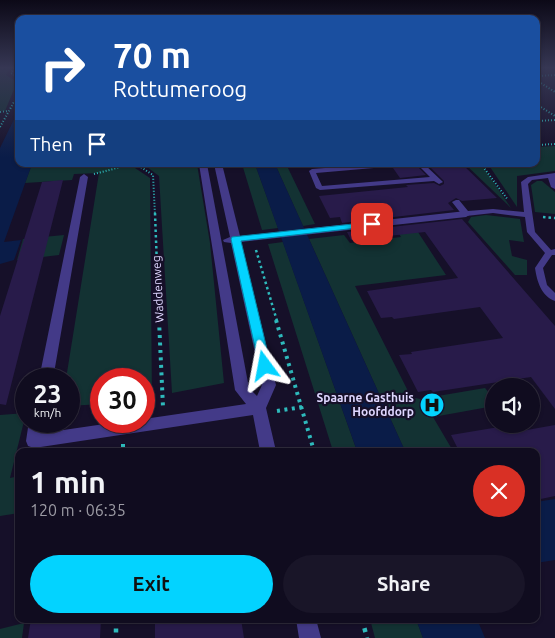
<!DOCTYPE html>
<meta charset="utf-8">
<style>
body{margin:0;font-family:Ubuntu,sans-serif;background:#191528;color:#f1f3f6;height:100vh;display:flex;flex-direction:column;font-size:19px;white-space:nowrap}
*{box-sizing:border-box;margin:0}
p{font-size:16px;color:#9c9ba4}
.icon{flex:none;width:28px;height:28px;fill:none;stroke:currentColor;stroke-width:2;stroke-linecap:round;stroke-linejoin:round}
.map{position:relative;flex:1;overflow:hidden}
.sheet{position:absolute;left:15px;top:448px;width:525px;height:175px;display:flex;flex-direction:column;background:#100c1f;border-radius:10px;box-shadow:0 1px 4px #0004,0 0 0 1px #302c3d}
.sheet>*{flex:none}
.guide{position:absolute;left:15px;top:15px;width:525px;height:152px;border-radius:10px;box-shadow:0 1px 4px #0004,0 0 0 1px #302c3d;background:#1a4fa0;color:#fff;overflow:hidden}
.tools{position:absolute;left:485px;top:378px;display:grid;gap:10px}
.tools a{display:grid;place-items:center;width:55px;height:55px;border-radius:50%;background:#100c1f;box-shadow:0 1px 4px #0004,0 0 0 1px #302c3d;font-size:25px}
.speed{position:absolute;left:15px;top:368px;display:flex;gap:10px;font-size:25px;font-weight:700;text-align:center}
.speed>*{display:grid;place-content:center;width:65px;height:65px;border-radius:50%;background:#100c1f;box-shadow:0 1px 4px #0004,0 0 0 1px #302c3d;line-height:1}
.speed small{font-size:12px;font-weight:400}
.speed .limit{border:8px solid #d22;background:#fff;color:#111}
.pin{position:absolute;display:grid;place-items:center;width:42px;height:42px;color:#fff;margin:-21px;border-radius:10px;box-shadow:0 2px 8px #0006}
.me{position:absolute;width:55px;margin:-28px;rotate:347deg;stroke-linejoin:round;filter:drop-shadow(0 0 4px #0008)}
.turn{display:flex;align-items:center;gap:18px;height:105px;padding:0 15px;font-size:22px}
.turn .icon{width:65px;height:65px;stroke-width:2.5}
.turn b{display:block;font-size:35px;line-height:42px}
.then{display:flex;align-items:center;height:48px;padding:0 15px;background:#0003;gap:10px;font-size:19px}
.round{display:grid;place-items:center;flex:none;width:52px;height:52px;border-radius:26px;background:#191528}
.headline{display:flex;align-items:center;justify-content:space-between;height:85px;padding:0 15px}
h1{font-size:30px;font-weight:700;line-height:38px}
.action{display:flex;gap:10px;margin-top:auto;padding:10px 15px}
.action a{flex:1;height:58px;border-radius:30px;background:#03d3ff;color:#111;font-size:20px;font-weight:700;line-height:58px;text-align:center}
.action a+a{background:#191528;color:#f1f3f6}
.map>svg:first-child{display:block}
</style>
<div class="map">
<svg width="555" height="638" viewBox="0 0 555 638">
<rect width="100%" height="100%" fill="#161029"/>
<path fill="#133233" d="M0 68H10L6 75 17 82 5 111H0Z
M555 146V171L517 176V207L488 164H536V147Z
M32 164H129L150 178 152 401H144V379H101V404L69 406V379H66L99 173 74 174 72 180 25 183Z
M143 164H197L210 243 224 383 172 393 159 176Z
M242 164H255L278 228 262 230Z
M275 164H309L287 166 315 224 303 226Z
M465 164H481L511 208Z
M537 181H542L555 192V214L535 212 531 185Z
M486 215 520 219 524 242 509 240 512 256 527 260V275H515L468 222 471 217Z
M414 226 446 275 355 286 411 397 420 399 485 388 494 399V406L433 417 453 451H405L309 239 344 235 350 243 401 237 396 229Z
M64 235 59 255 17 260 23 239Z
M283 242 357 451H333L268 244Z
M26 413 10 478 19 476V513L0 516V415Z
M370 619H416L423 638H375Z
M24 623 22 638H0V629Z"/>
<path fill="#0a1c48" d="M19 109V164H32L4 242 21 240 14 260 0 264V148Z
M255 164H275L405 451H357Z
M555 499V560L536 563V502Z
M416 619H477L485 638H423Z"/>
<path fill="#281b4a" d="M427 164H462L497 198 462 201 456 198 448 203 454 210 342 223 340 217 330 218 319 196 408 187 406 185 434 183 440 186 444 184V181Z
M416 165 426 175 400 178 393 168Z
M63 180 6 405 0 404V316L42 182Z
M462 219 555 326V409L531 377 433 392 431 390 418 392 399 355 412 354 411 352 503 338 480 307 394 319 392 317 381 318 367 291 458 278 425 232 351 240 347 232Z
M555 425V496L536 500V451H459L451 435 505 426 510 433Z
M31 619H101L100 638H28Z
M155 619H214V623L241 619 244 638H155Z"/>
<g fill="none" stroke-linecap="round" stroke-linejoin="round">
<path stroke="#2ebabc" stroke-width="2" stroke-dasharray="1 2" stroke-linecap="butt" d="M14 68 11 73 19 77
M536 76 555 75
M536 80 555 92
M536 104 555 116
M0 112 8 111
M536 121 555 120
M0 127 19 93
M536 145 555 144
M136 164 153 175 155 215
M481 164 508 200
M94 174 132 164"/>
<path stroke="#2ebabc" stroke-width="2.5" stroke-dasharray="2.5 3" stroke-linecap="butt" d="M155 213 159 321
M543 217 555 218
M256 250 277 321"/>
<path stroke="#2ebabc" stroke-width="4" stroke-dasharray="3 4.5" stroke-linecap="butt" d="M159 320 163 407
M276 320 314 451
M277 411 302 407
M123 444V451"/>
<path stroke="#2ebabc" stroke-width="4.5" stroke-dasharray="4 5.5" stroke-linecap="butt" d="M116 619V638
M362 619 367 638"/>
<path fill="#433a88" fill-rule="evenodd" d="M376 164H400L397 166 316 173 322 186 430 177 417 164H424L443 182 439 184 434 181 320 190 316 188 309 171 312 169Z
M555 173V189L551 187 548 178 532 180 528 184 535 232 551 250 555 249V255H552L543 268 547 285 555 293V301C541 296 537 281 535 268L545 253 527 232 525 217 493 213 466 216H463L452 202 456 200H459L468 211 493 209 524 212 521 182 528 177Z"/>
<path fill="#433a88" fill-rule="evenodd" d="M199 164H207L249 388 257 396 262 385 231 243 224 242 223 240 230 237 214 164H222L240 236 466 211 471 214 466 217 241 242 276 385 266 408 276 451H260L253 415 34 448 28 446 26 441 29 421H45L43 433 125 421H144V419L246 404 235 390Z
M84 174 88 177 53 379H39L80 177Z
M296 619H316L321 638H299Z"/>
</g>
<linearGradient id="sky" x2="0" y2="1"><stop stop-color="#0c0917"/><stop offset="0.43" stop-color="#363754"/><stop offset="1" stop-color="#363754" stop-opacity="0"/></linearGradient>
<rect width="555" height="158" fill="url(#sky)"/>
<path fill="#03d3ff" stroke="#0289a6" d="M372 222 376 224 375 226 241 241 271 366 269 370H260L231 239 232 237Z"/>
<defs>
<symbol id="hospital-disc" viewBox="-11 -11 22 22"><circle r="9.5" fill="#03d3ff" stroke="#161029"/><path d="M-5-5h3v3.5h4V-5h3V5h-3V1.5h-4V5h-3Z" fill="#111"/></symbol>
</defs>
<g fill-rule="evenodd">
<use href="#hospital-disc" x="418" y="391" width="28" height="28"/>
</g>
<g text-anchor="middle" stroke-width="4.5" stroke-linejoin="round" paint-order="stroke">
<g font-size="12" fill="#dfd7ff" stroke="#161029">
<text transform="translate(158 289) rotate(-93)" y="4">Waddenweg</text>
</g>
<g font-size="12" font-weight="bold" fill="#dfd7ff" stroke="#161029" text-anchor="end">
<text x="414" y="402">Spaarne Gasthuis<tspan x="414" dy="14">Hoofddorp</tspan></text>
</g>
</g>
</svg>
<div class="tools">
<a><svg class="icon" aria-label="sound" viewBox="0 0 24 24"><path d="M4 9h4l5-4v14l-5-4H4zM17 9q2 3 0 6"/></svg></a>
</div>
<div class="speed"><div>23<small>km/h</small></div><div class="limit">30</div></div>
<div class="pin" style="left:372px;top:224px;background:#d93025"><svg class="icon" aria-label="arrive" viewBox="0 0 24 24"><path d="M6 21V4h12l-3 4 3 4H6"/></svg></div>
<svg class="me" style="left:265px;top:366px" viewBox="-20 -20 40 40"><path d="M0-17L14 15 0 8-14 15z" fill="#03d3ff" stroke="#fff" stroke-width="4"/></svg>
<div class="guide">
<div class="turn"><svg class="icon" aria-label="right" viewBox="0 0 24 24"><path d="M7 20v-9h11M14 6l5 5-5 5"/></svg><div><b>70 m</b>Rottumeroog</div></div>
<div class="then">Then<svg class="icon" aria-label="arrive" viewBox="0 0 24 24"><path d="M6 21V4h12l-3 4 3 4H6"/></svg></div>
</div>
<section class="sheet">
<div class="headline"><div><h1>1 min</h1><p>120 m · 06:35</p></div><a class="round" style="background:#d93025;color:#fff"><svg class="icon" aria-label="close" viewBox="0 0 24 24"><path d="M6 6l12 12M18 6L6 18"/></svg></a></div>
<div class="action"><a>Exit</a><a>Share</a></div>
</section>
</div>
